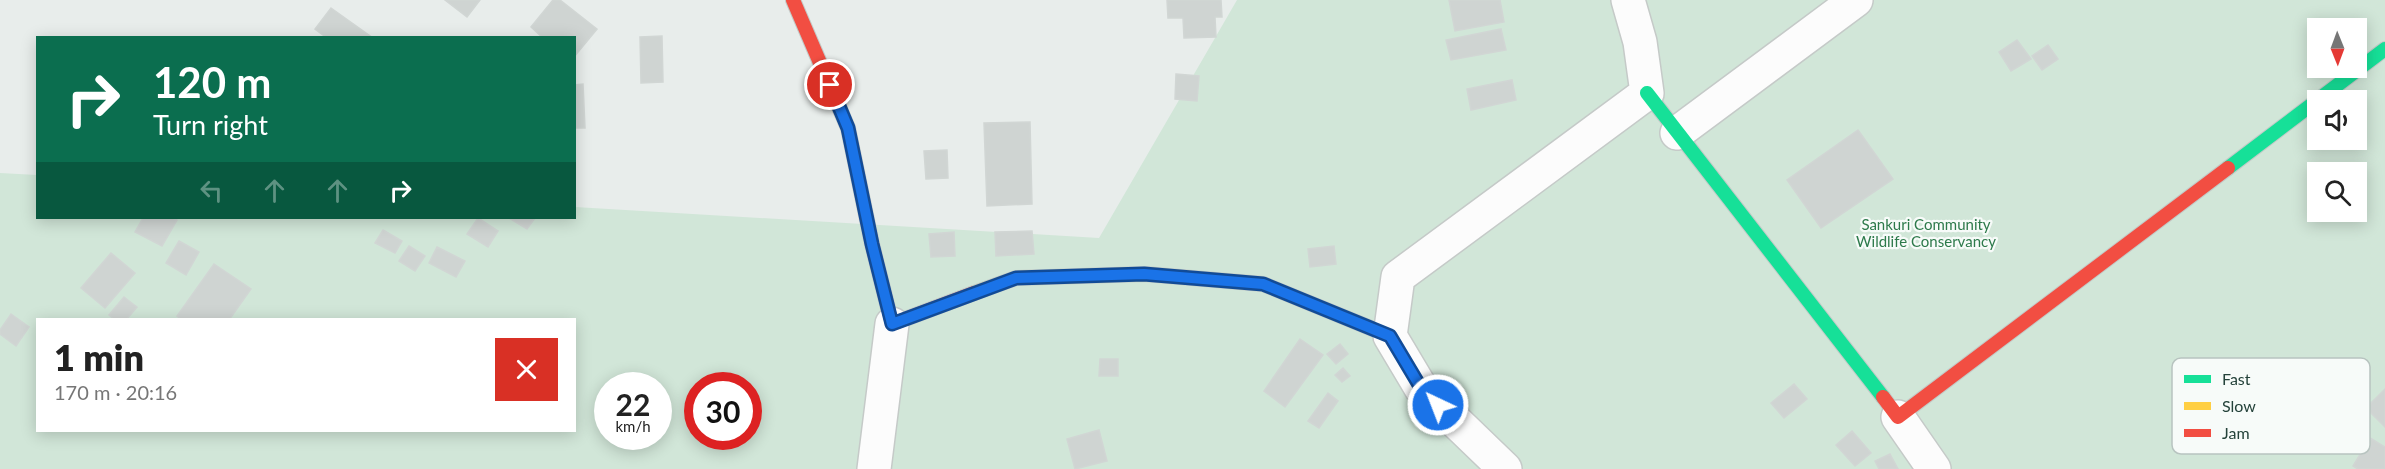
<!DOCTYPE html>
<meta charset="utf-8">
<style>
body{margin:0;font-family:Lato,sans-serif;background:#f6f6f6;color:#222;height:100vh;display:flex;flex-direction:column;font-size:22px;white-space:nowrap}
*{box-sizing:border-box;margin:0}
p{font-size:20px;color:#767676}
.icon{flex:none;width:33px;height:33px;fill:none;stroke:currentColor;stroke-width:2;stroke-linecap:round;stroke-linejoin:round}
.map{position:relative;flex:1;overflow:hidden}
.drawer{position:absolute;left:36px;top:318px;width:540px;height:114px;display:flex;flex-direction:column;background:#fff;border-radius:0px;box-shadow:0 3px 15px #0003}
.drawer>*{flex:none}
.top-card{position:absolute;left:36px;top:36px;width:540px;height:183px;border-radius:0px;box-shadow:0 3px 15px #0003;background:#0b6e4f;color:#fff;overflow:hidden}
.needle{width:39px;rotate:179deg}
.fabs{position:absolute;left:2307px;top:18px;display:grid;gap:12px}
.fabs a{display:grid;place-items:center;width:60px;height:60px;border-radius:0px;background:#fff;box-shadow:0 3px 15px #0003;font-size:30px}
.speed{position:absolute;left:594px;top:372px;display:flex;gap:12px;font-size:30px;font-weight:700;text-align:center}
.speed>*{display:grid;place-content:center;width:78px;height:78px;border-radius:50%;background:#fff;box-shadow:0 3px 15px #0003;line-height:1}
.speed small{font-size:15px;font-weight:400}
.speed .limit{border:9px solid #d22;background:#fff;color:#111}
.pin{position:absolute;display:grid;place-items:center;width:51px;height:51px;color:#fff;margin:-26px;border:3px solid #fff;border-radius:50%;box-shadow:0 2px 6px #0007}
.me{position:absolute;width:66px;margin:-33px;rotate:317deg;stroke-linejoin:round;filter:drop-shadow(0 0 4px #0008)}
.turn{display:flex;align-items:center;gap:21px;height:126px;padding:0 18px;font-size:27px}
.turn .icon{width:78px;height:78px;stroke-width:2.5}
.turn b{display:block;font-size:42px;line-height:51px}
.lanes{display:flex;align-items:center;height:57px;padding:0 18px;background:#0003;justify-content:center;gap:30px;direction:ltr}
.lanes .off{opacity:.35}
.round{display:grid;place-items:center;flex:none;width:63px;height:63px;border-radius:0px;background:#f6f6f6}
.headline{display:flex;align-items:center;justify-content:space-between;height:102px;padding:0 18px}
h1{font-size:36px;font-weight:800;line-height:45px}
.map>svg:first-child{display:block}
</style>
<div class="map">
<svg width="2385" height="469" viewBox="0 0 2385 469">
<rect width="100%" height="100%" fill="#e8edeb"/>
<path fill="#d1e6d8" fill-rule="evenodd" d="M1237 0H2385V469H0V173L37 175 38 218H574L575 207 1099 238ZM2318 28H2356V68H2318ZM2318 100H2356V140H2318ZM2318 172H2356V212H2318ZM38 320H574V430H38ZM608 386H658V436H608ZM698 386H748V436H698Z"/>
<path fill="#cfd4d2" stroke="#d1d6d4" stroke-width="1.5" d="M445 0H480L467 17Z
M553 0H560L597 29 574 57V38H543L531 27Z
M1167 0H1221L1222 17H1215L1216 37 1184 38 1183 18H1168Z
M1449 0H1500L1504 22 1455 31Z
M331 8 373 38H327L315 29Z
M1501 29 1506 50 1451 60 1446 40Z
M662 36 663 82 641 83 640 37Z
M2017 40 2031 59 2011 71 1999 52Z
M2048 45 2058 59 2042 70 2032 56Z
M1176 74 1199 76 1197 101 1175 99Z
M1512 80 1516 100 1471 110 1467 89Z
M583 84 585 128H574V85Z
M1030 122 1032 204 987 206 984 123Z
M1858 130 1893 179 1821 228 1787 180Z
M947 150 948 178 926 179 924 151Z
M143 218H172L177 220 162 246 135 232Z
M478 218 498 231 488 247 467 234Z
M509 218H535L527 229Z
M383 230 402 241 395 253 375 243Z
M1032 231 1034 254 996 256 995 232Z
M954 232 955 256 931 257 929 234Z
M179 241 199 252 186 275 166 263Z
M409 246 425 256 415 271 399 261Z
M1334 246 1336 264 1310 267 1308 249Z
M437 247 465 261 456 277 429 263Z
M111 253 135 273 105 308 81 288Z
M214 264 251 289 229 320H182L177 316Z
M124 297 137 307 126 320H115L109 315Z
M11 314 29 327 16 346 0 334V330Z
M1300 339 1323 355 1285 407 1264 391Z
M1340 344 1348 354 1336 364 1327 354Z
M1100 359H1118V376H1099Z
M1343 368 1350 376 1342 382 1335 375Z
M1794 384 1807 399 1784 418 1771 403Z
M2385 389V427L2366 408Z
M1328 393 1338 401 1319 428 1308 421Z
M1099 430 1107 461 1075 469 1067 439Z
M1852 431 1871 453 1855 466 1836 445Z
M2370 438 2385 447V469H2358L2353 466Z
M1890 454 1898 469H1879L1875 461Z"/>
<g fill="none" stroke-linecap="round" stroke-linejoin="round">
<defs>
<path id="street" d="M1677 133 1856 0
M1898 417 1934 469
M874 469 892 324
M1505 469 1421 388 1390 336 1398 277 1647 93 1640 42 1628 0"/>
<path id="fast" d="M1647 93 1883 397
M2228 168 2385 49"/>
<path id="slow" d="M974 293 1016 278 1145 274 1263 284 1390 336"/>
<path id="jam" d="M793 0 848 128 872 244 892 324 974 293
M1883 397 1898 417 2228 168"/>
</defs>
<use href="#street" stroke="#c5cac8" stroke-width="36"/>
<use href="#fast" stroke="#c3cbc8" stroke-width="16"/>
<use href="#slow" stroke="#c3cbc8" stroke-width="16"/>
<use href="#jam" stroke="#c3cbc8" stroke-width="16"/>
<use href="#street" stroke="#fcfcfc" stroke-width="33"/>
<use href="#fast" stroke="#16e098" stroke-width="14"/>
<use href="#slow" stroke="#ffcf43" stroke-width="14"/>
<use href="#jam" stroke="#f24e42" stroke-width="14"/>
</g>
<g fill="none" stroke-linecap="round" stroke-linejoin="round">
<defs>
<path id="route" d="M830 85 848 128 872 244 892 324 1016 278 1144 274 1263 284 1390 336 1421 388 1438 405"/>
</defs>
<use href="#route" stroke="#114b97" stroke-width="15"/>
<use href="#route" stroke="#1a73e8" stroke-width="10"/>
</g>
<g text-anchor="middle" stroke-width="4.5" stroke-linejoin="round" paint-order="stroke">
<g font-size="15" fill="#2d7a4b" stroke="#f7fbf9">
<text x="1926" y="230">Sankuri Community<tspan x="1926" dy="17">Wildlife Conservancy</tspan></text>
</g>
</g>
<rect x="2172" y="358" width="198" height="96" rx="9" fill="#f7fbf9" stroke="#b8c4c0" stroke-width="1.5"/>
<rect x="2184" y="375" width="27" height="8" fill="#16e098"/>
<rect x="2184" y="402" width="27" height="8" fill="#ffcf43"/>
<rect x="2184" y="429" width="27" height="8" fill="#f24e42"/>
<g font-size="16" fill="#24423a">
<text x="2222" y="385">Fast</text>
<text x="2222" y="412">Slow</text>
<text x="2222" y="439">Jam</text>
</g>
</svg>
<div class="fabs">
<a><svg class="needle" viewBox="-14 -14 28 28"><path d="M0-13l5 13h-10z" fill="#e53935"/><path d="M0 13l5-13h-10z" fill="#767676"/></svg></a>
<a><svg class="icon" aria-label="sound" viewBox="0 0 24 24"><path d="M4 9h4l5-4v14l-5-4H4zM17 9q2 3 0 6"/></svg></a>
<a><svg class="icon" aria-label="search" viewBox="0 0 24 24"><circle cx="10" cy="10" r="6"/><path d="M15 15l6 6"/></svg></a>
</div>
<div class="speed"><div>22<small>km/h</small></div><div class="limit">30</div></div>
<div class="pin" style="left:830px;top:85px;background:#d93025"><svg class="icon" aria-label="arrive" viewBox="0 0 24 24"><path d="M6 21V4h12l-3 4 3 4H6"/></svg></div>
<svg class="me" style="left:1438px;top:405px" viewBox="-20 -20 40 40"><circle r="17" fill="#1a73e8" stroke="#fff" stroke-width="3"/><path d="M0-11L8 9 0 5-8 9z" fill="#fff"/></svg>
<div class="top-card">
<div class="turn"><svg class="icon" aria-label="right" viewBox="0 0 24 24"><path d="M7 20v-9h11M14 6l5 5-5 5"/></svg><div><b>120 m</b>Turn right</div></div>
<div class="lanes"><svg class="icon off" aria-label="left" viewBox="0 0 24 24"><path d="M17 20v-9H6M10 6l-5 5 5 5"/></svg><svg class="icon off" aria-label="ahead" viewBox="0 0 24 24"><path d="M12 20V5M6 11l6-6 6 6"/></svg><svg class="icon off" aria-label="ahead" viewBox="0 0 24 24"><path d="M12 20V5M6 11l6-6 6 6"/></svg><svg class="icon" aria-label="right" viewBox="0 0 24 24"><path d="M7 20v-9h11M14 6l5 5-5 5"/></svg></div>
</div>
<section class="drawer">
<div class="headline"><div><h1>1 min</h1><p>170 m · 20:16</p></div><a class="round" style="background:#d93025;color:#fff"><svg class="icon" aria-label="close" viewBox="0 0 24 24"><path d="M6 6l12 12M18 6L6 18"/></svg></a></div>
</section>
</div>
